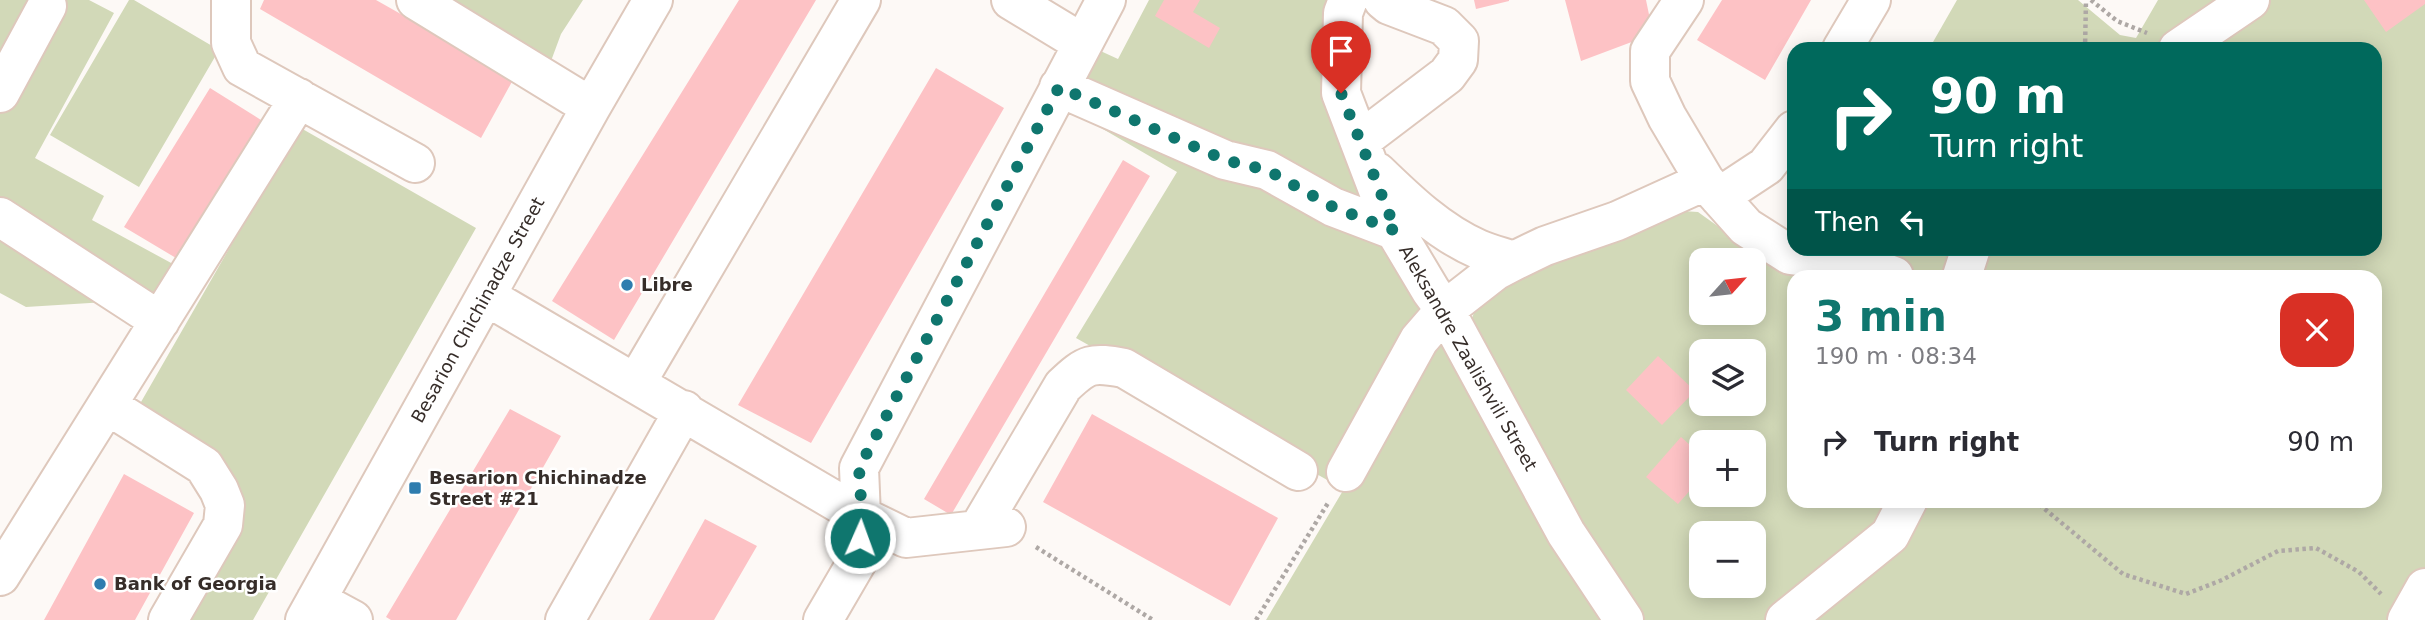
<!DOCTYPE html>
<meta charset="utf-8">
<style>
body{margin:0;font-family:"DejaVu Sans",sans-serif;background:#f2f2f3;color:#2b2b33;height:100vh;display:flex;flex-direction:column;font-size:26px;white-space:nowrap}
*{box-sizing:border-box;margin:0}
p{font-size:23px;color:#7c7c81}
.icon{flex:none;width:38px;height:38px;fill:none;stroke:currentColor;stroke-width:2;stroke-linecap:round;stroke-linejoin:round}
.map{position:relative;flex:1;overflow:hidden}
.sheet{position:absolute;left:1787px;top:270px;width:595px;height:238px;display:flex;flex-direction:column;background:#fff;border-radius:21px;box-shadow:0 4px 18px #0003}
.sheet>*{flex:none}
.banner{position:absolute;left:1787px;top:42px;width:595px;height:214px;border-radius:21px;box-shadow:0 4px 18px #0003;background:#00695c;color:#fff;overflow:hidden}
.needle{width:46px;rotate:63deg}
.controls{position:absolute;left:1689px;top:248px;display:grid;gap:14px}
.controls a{display:grid;place-items:center;width:77px;height:77px;border-radius:14px;background:#fff;box-shadow:0 4px 18px #0003;font-size:35px}
.pin{position:absolute;display:grid;place-items:center;width:60px;height:60px;color:#fff;margin:-72px -30px;border-radius:50% 50% 50% 0;rotate:-45deg;box-shadow:0 0 7px #0007}
.pin .icon{rotate:45deg}
.me{position:absolute;width:77px;margin:-38px;rotate:2deg;stroke-linejoin:round;filter:drop-shadow(0 0 5px #0008)}
.turn{display:flex;align-items:center;gap:24px;height:147px;padding:0 28px;font-size:32px}
.turn .icon{width:91px;height:91px;stroke-width:2.5}
.turn b{display:block;font-size:49px;line-height:60px}
.then{display:flex;align-items:center;height:66px;padding:0 28px;background:#0003;gap:14px;font-size:26px}
.round{display:grid;place-items:center;flex:none;width:74px;height:74px;border-radius:21px;background:#f2f2f3}
.overview{display:flex;align-items:center;justify-content:space-between;height:119px;padding:0 28px}
h1{font-size:42px;font-weight:600;line-height:52px;color:#0f766e}
ul{padding:0;list-style:none}
li{display:flex;align-items:center;gap:21px;height:105px;padding:0 28px}
li div{flex:1}
li b{display:block;font-size:26px}
li em{font-style:normal}
.map>svg:first-child{display:block}
</style>
<div class="map">
<svg width="2425" height="620" viewBox="0 0 2425 620">
<rect width="100%" height="100%" fill="#fdf9f6"/>
<path fill="#d2d9b8" fill-rule="evenodd" d="M0 0H89L114 13 35 158 104 196 92 220 173 264 154 299 26 307 0 293Z
M129 0H134L219 50 139 187 50 135Z
M449 0H583L561 34 551 61Z
M1149 0H1343L1334 30 1424 313 1329 481 1076 338 1177 172 1058 103 1094 48 1118 59Z
M1957 0H2078L2120 35 2136 38 2158 0H2232L2163 49H1929Z
M2265 0H2425V620H1801L1922 501 2375 500V276H1971L1980 249 2375 248V49H2199Z
M299 127 476 228 253 620H182L233 527 137 409Z
M1667 210 1698 212 1744 245 1856 276H1794V500L1899 501 1770 620H1641L1568 517 1470 325 1476 306 1497 282ZM1701 261H1754V313H1701ZM1701 352H1754V404H1701ZM1701 443H1754V495H1701ZM1701 534H1754V586H1701Z
M1890 249H1963L1954 276H1918L1884 261Z
M1447 333 1602 620H1266L1429 346Z"/>
<path fill="#fdc2c5" d="M264 0H376L514 78 481 138 260 9Z
M739 0H816L614 340 552 301Z
M1164 0H1200L1193 12 1220 28 1209 48 1155 16Z
M1474 0H1509V1L1476 9Z
M1565 0H1646L1653 34 1581 61Z
M1722 0H1811L1765 80 1697 40Z
M2364 0H2425V4L2386 32Z
M936 68 1004 108 811 443 738 405Z
M210 88 261 120 176 258 124 227Z
M1123 160 1150 176 951 515 924 499Z
M1658 356 1695 391 1662 425 1626 390Z
M510 409 561 436 456 620H391L386 617Z
M1092 414 1278 518 1230 606 1043 502Z
M1681 437 1701 455V478L1678 504 1646 477Z
M124 474 194 513 135 620H44Z
M705 519 757 546 714 620H649Z"/>
<g fill="none" stroke-linecap="round" stroke-linejoin="round">
<defs>
<path id="minor" d="M231 0V43L242 67 415 163
M416 0 591 107
M1011 0 1082 43
M1348 0 1343 13 1341 93 1391 224 1431 291 1445 310 1566 533 1624 620
M1684 0 1650 51V81L1667 117 1705 181 1746 227 1790 255 1861 264 1894 276
M1842 49 1871 0
M2178 49 2250 0
M1059 87 1225 160 1267 170 1333 207 1396 231
M0 93 47 6
M1360 141 1447 75 1458 60 1459 41 1444 26 1389 5 1383 0
M1377 172C1407 201 1439 232 1478 249 1489 254 1502 257 1514 261
M1719 197 1766 166 1794 130
M0 217 160 321
M1962 276 1971 248
M486 296 861 516 906 538 1006 527
M636 383 861 0
M107 405 204 466 219 490 225 505 223 525 168 620
M1346 472 1419 340 1445 310 1495 271 1514 261 1545 246 1617 221 1705 181
M978 530 1063 386C1087 363 1092 362 1124 368L1298 471
M0 576 299 98
M316 600 353 620
M305 620 591 107 653 0
M565 620 684 410
M823 620 858 560 861 516 859 468 1106 0
M1785 620 1890 535 1908 500
M2407 620 2425 588"/>
</defs>
<use href="#minor" stroke="#dec8bc" stroke-width="42"/>
<path stroke="#aea8a5" stroke-width="4.5" stroke-dasharray="3.5 3.5" stroke-linecap="butt" d="M2091 0 2117 21 2147 33
M2085 49 2086 0
M2034 500 2123 574 2186 594 2222 580 2278 551 2316 548 2359 572 2381 594
M1036 547 1153 620
M1256 620 1328 503"/>
<use href="#minor" stroke="#fff" stroke-width="38"/>
</g>
<g fill="none" stroke-linecap="round" stroke-linejoin="round">
<path stroke="#0f766e" stroke-width="12" stroke-dasharray="0 21.6" d="M860 538 862 516 859 468 1059 87 1225 160 1267 170 1333 207 1396 231 1341 93"/>
</g>
<g fill="#2e7daf" stroke="#fff" stroke-width="2.5">
<circle cx="627" cy="285" r="7"/>
<rect x="408" y="481" width="14" height="14" rx="3.5"/>
<circle cx="100" cy="584" r="7"/>
</g>
<g text-anchor="middle" stroke-width="5" stroke-linejoin="round" paint-order="stroke">
<g font-size="18" font-weight="bold" fill="#362d29" stroke="#fff" text-anchor="start">
<text x="641" y="291">Libre</text>
<text x="429" y="484">Besarion Chichinadze<tspan x="429" dy="21">Street #21</tspan></text>
<text x="114" y="590">Bank of Georgia</text>
</g>
<g font-size="18" fill="#362d29" stroke="#fff">
<text transform="translate(478 310) rotate(-61)" y="6">Besarion Chichinadze Street</text>
<text transform="translate(1468 358) rotate(60)" y="6">Aleksandre Zaalishvili Street</text>
</g>
</g>
</svg>
<div class="controls">
<a><svg class="needle" viewBox="-14 -14 28 28"><path d="M0-13l5 13h-10z" fill="#e53935"/><path d="M0 13l5-13h-10z" fill="#7c7c81"/></svg></a>
<a><svg class="icon" aria-label="layers" viewBox="0 0 24 24"><path d="M12 4l9 5-9 5-9-5zM3 14l9 5 9-5"/></svg></a>
<a>+</a>
<a>−</a>
</div>
<div class="pin" style="left:1341px;top:93px;background:#d93025"><svg class="icon" aria-label="arrive" viewBox="0 0 24 24"><path d="M6 21V4h12l-3 4 3 4H6"/></svg></div>
<svg class="me" style="left:860px;top:538px" viewBox="-20 -20 40 40"><circle r="17" fill="#0f766e" stroke="#fff" stroke-width="3"/><path d="M0-11L8 9 0 5-8 9z" fill="#fff"/></svg>
<div class="banner">
<div class="turn"><svg class="icon" aria-label="right" viewBox="0 0 24 24"><path d="M7 20v-9h11M14 6l5 5-5 5"/></svg><div><b>90 m</b>Turn right</div></div>
<div class="then">Then<svg class="icon" aria-label="left" viewBox="0 0 24 24"><path d="M17 20v-9H6M10 6l-5 5 5 5"/></svg></div>
</div>
<section class="sheet">
<div class="overview"><div><h1>3 min</h1><p>190 m · 08:34</p></div><a class="round" style="background:#d93025;color:#fff"><svg class="icon" aria-label="close" viewBox="0 0 24 24"><path d="M6 6l12 12M18 6L6 18"/></svg></a></div>
<ul>
<li><svg class="icon" aria-label="right" viewBox="0 0 24 24"><path d="M7 20v-9h11M14 6l5 5-5 5"/></svg><div><b>Turn right</b></div><em>90 m</em></li>
</ul>
</section>
</div>
